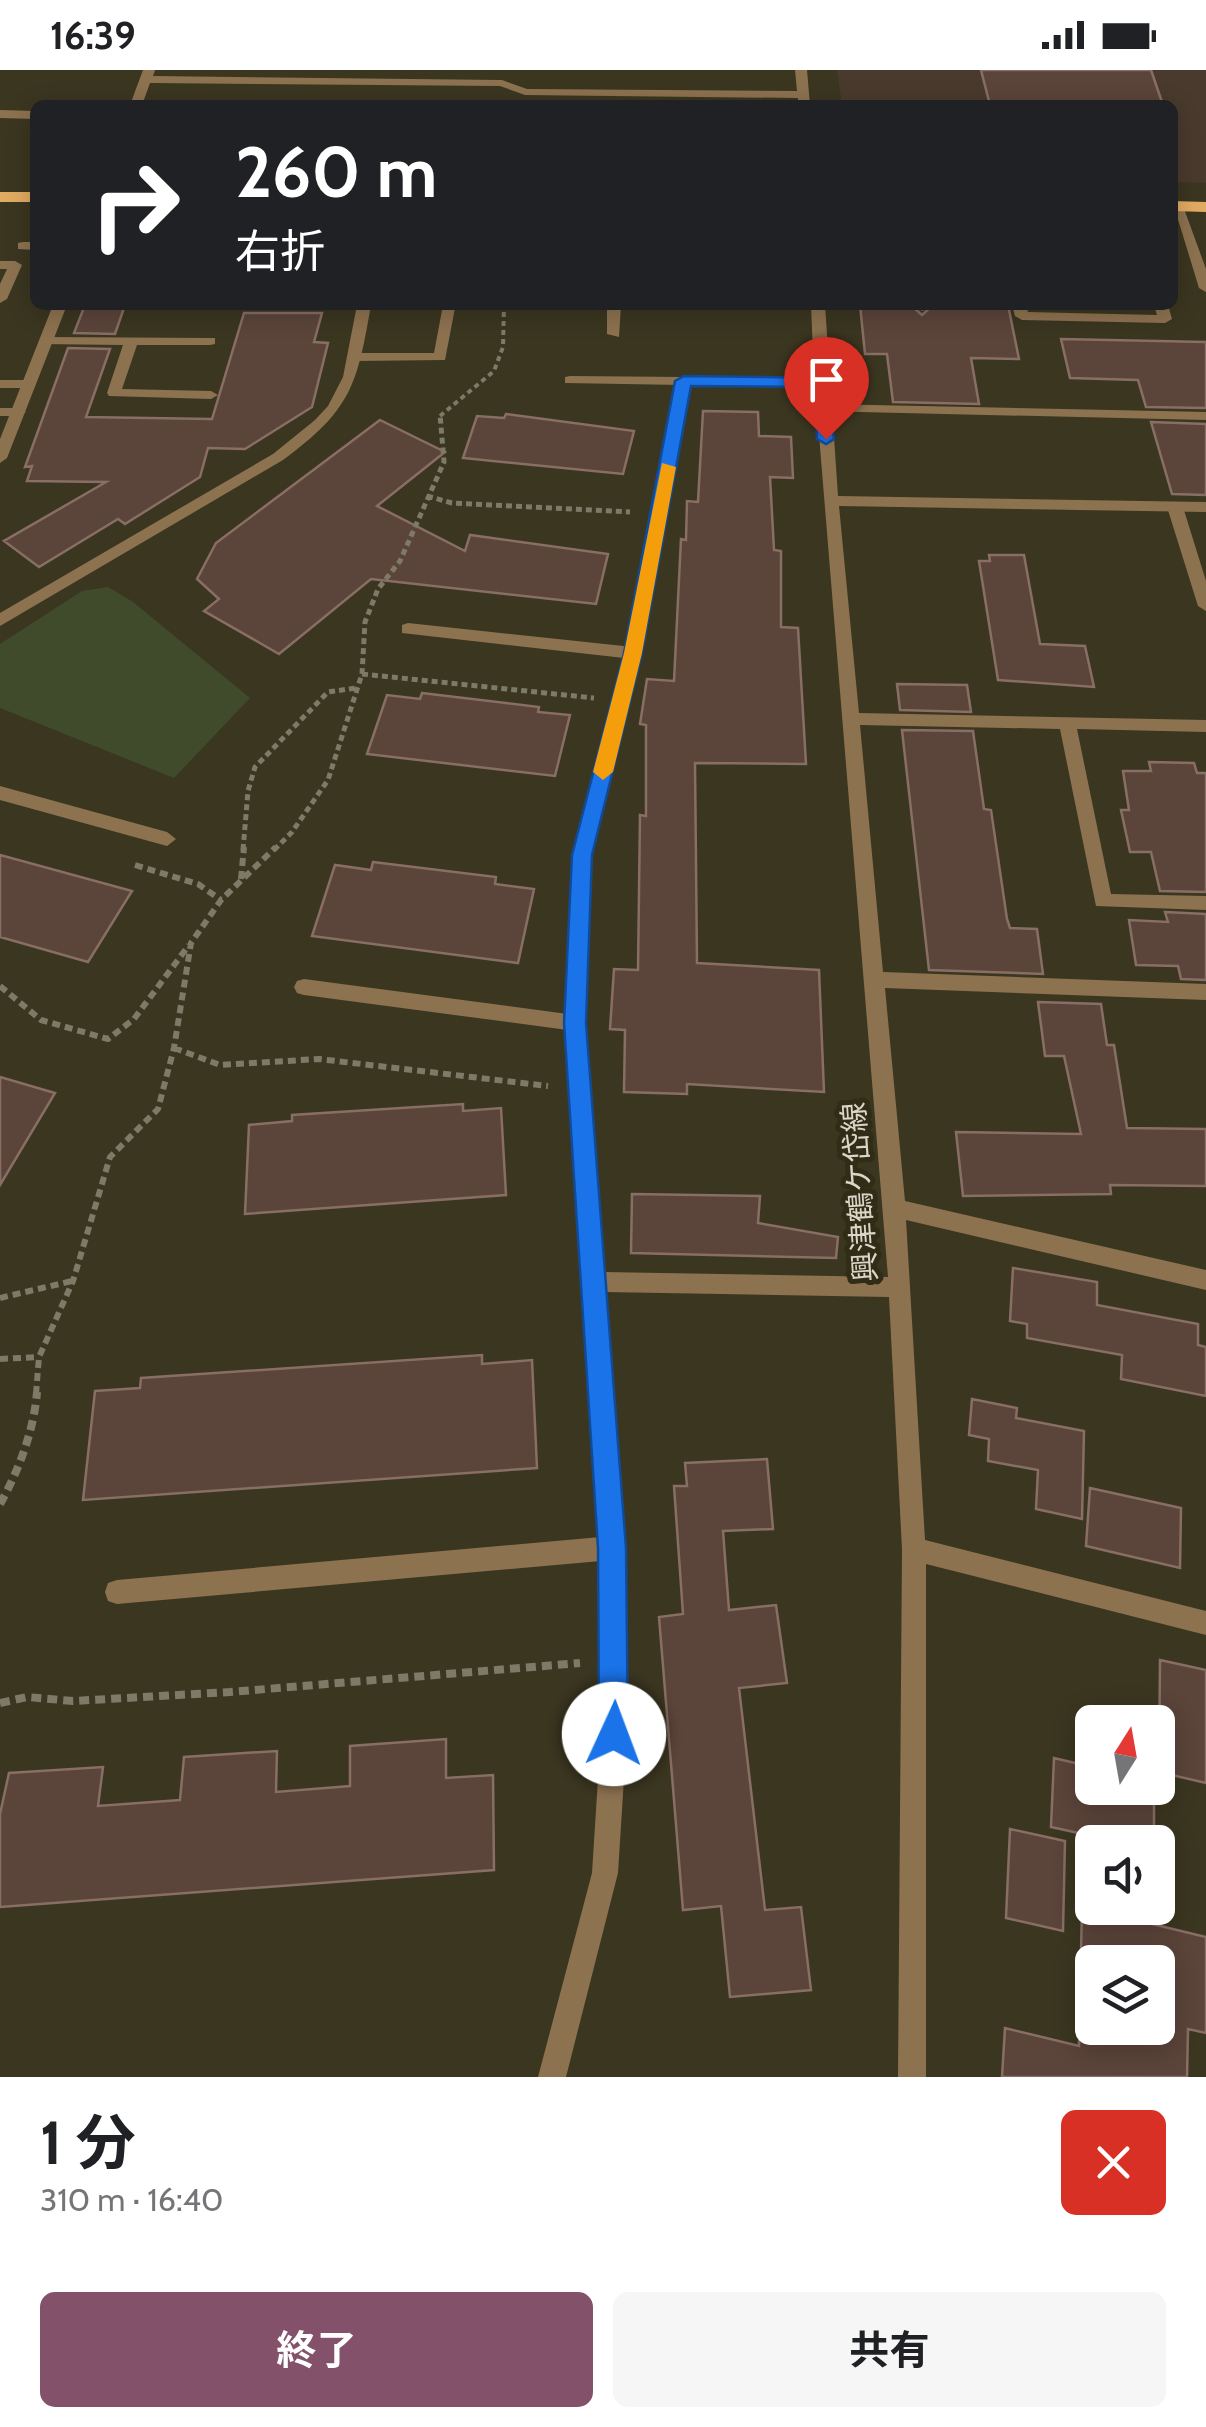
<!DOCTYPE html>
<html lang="ja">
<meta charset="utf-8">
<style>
body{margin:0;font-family:Cabin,"Noto Sans JP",sans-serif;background:#f6f6f6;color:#202124;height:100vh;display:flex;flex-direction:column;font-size:38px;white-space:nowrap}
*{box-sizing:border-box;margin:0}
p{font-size:32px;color:#757577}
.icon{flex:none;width:55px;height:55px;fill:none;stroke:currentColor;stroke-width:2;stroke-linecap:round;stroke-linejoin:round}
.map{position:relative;height:2007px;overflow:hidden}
.panel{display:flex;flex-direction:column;background:#fff;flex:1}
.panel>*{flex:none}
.guide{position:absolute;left:30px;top:30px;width:1148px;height:210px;border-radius:15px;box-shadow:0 5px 25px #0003;background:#202124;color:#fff;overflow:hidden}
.needle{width:65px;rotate:11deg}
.tools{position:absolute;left:1075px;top:1635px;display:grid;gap:20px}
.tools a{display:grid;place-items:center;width:100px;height:100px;border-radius:15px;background:#fff;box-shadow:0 5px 25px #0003;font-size:50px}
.pin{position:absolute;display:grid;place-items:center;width:85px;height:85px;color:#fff;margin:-102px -42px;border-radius:50% 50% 50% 0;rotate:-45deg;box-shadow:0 0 10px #0007}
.pin .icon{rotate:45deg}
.me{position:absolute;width:110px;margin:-55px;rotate:2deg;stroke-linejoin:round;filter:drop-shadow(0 0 8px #0008)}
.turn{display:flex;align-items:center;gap:35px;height:210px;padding:0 40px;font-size:45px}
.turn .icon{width:130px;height:130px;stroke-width:2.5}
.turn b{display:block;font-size:70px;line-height:85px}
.round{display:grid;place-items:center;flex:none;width:105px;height:105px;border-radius:15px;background:#f6f6f6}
.head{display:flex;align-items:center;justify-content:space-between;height:170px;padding:0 40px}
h1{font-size:60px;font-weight:700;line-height:75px}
.button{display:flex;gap:20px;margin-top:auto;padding:20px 40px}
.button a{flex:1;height:115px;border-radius:15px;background:#83526a;color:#fff;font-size:40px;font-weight:700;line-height:115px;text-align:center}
.button a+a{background:#f6f6f6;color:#202124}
.status{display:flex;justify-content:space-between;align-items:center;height:70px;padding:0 50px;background:#fff;direction:ltr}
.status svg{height:28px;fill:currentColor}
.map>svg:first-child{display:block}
</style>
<div class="status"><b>16:39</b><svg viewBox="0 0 49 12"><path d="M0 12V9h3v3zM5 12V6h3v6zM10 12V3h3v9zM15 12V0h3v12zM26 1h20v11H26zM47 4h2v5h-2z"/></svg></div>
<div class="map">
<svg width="1206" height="2007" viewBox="0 0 1206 2007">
<rect width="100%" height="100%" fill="#3b3620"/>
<path fill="#493a2d" d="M837 0H1206V113L1173 112 1172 35H842Z"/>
<path fill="#404b2c" d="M108 517 133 532 250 628 174 708 0 638V574L82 521Z"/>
<path fill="#5b443a" stroke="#886e64" stroke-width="2.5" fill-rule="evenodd" d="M981 0H1151L1163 35H990Z
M85 235H125L115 264 74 263Z
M860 235H911L922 245 933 235H1008L1019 289 971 288 979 334 893 332 887 284H865Z
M244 243H322L314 272 328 273 312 337 245 379 208 378 200 407 125 454 118 449 39 497 4 471 106 412 27 411 32 396 25 397 68 278 110 279 86 347 212 349Z
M1061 269 1206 272V338L1146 337 1138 310 1070 308Z
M703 341 758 342 759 366 791 367 793 408 770 407 774 480 781 481V557L798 558 806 694 695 693 697 893 819 900 824 1022 687 1014V1024L624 1022 625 960 610 959 614 899 638 900 640 745 646 746V655L640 654 647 609 674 611 681 469 686 470 687 431 698 432Z
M506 344 634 361 623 404 463 388 477 346 504 348Z
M380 350 445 382 377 436 465 481 470 465 608 484 596 534 371 509 279 584 204 541 219 529 197 509 216 473Z
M1151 352 1206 354V425L1172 424Z
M989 485H1024L1040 574 1085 576 1094 617 998 610 979 491H990Z
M897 614 967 615 971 642 900 640Z
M422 623 539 637 538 642 570 645 555 706 367 684 387 625 420 629Z
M902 660 973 661 984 739 991 740 1007 849 1010 858 1037 859 1043 904 929 900Z
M1149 692 1194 693 1197 703H1206V822L1160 821 1151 782H1130L1121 740H1129L1123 701H1151Z
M0 785 132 821 88 892 0 867Z
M373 792 496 807 495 814 534 819 518 893 312 866 335 795 371 800Z
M1165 842 1206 844V910L1181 909 1178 896 1136 895 1129 850 1168 852Z
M1038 932 1101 934 1107 975H1114L1127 1058 1206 1059V1116L1110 1115 1111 1124 963 1126 956 1062 1081 1064 1064 986H1045Z
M0 1007 55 1023 0 1115Z
M463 1034V1041L501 1038 506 1125 245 1144 249 1055 292 1051V1045Z
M632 1124 760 1126 758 1153 838 1167 836 1188 631 1183Z
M1013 1198 1097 1212V1235L1198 1254V1275L1206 1277V1326L1121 1309 1122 1285 1027 1268V1254L1010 1251Z
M482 1285V1294L532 1290 537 1398 83 1430 95 1321 140 1318 141 1308Z
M972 1329 1017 1338 1016 1348 1084 1361 1082 1449 1036 1439 1038 1400 988 1391 989 1369 969 1365Z
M767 1389 773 1459 723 1461 729 1540 776 1535 787 1613 739 1618 765 1840 801 1837 811 1920 730 1927 721 1836 683 1840 659 1547 683 1544 674 1416H687L685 1393Z
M1090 1418 1181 1438 1180 1498 1086 1476Z
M1160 1590 1206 1600V1713L1159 1702Z
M446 1669V1708L493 1705 494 1800 0 1837V1744L9 1703 103 1697 98 1736 180 1730 184 1687 277 1681 276 1722 350 1716V1676Z
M1054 1688 1092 1697V1718H1154V1772H1119L1051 1757Z
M1010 1759 1065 1771 1063 1861 1006 1848Z
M1082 1837 1206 1867V1963L1188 1959 1187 2007H1002L1005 1958 1079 1976ZM1092 1892H1158V1958H1092Z"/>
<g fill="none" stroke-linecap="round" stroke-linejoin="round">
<path stroke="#7e7a68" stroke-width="4" stroke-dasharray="5 4" stroke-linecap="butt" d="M440 346 494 301 503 277 504 235"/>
<path stroke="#7e7a68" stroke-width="5" stroke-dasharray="6 4" stroke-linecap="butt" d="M427 426 452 433 630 442
M362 604 594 628
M243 780 248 721 255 697 328 622 356 618
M274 780 292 762 328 710 362 604 365 552 378 519 400 491 444 392 440 344"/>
<path stroke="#7e7a68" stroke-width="6" stroke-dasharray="8 5" stroke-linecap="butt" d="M135 795 198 814 221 830
M241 809 244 777
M0 916 41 950 108 969 134 949 189 875
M174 978 220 995 319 989 548 1016
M0 1228 72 1211
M0 1289 39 1287
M36 1324 39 1287 73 1211 110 1087 158 1039 174 978 191 873 221 830 276 777"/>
<path stroke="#7e7a68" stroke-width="8" stroke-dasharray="10 6" stroke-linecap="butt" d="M0 1434C19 1400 34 1360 37 1322
M0 1633 27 1627 73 1631 230 1622 580 1593"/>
<path fill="#8d7250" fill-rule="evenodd" d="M0 40 35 41V49L0 48Z
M1173 133 1183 136 1206 199V222L1199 218Z
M23 172H35V180L18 179V173Z
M0 191H15L22 195 7 229 0 233V214L7 199H0Z
M443 235 455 238 445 290 355 291 348 287 355 283H434Z
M915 235H929V237L922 241Z
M1012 235H1026L1028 242 1157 245 1154 235H1168L1172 249 1165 253 1022 250 1015 246Z
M46 267 215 268V274L210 275H137L122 319 211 321 218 325 211 329 109 326 107 323 123 275 41 274V268Z
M570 306 683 307 690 311 683 315 565 313V307Z
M0 310H29L36 314 29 318H0Z
M823 334 1206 342V350L818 341 816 338Z
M0 338H19L26 342 19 346H0Z
M1175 432 1183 437 1206 511V541L1198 536 1167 437Z
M408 553 633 577 641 583 633 589 402 563V555Z
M0 716 167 762 176 769 167 776 0 730Z
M304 909 575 945 582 947 585 953 582 959 575 961 304 925 297 923 294 917 297 911Z
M612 1466 620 1470 624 1478 620 1486 612 1490 117 1534 108 1531 105 1522 108 1513 117 1510Z"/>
<path fill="#8d7250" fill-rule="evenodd" d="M143 0H155L153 6 502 10 527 19 797 21 795 0H807L810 35H798V28L525 25 500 16 150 13 142 35H130Z
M53 235H67L7 388 0 393V369Z
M357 235H371C357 316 351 340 283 390L0 556V543L273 384 315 350 328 336 343 307Z
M607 235H621L619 267 607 264Z
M811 235H825L838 426 1206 432V442L839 436 859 643 1206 650V662L1077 659 1111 824 1206 826V840L1096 836 1060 659 860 655 883 902 1206 914V930L885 918 905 1131 1206 1200V1220L906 1150 925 1470 1206 1541V1565L926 1494V2007H898L902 1479 889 1227 605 1222 624 1478 629 1630 618 1803 566 2007H538L592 1803 603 1630 600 1478 565 953 573 785 625 583 676 311 683 307 814 308ZM689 315 815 316 888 1207 603 1202 585 953 591 785 641 583Z"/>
<path fill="#e2ab62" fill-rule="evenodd" d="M0 122H35V132H0Z
M1172 131 1206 132V142L1172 141Z"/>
</g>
<path fill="#1a73e8" stroke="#114b97" stroke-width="2.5" d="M684 306 827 308 834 369 826 374 817 369 814 317 691 316 642 583 592 785 586 953 626 1478 628 1664 624 1675 614 1679 603 1675 599 1664 598 1478 564 953 572 785 624 583 675 311Z"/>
<path fill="#f59e0b" d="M662 393 676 397 642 583 613 702 603 710 593 702 624 583Z"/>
<g text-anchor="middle" stroke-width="10" stroke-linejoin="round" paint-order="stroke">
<g font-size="30" fill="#d9d5c8" stroke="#312c16">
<text transform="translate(860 1122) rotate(-94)" y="10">興津鶴ケ岱線</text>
</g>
</g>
</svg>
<div class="tools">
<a><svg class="needle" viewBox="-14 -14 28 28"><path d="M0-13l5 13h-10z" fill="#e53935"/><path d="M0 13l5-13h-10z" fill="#757577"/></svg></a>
<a><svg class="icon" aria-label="sound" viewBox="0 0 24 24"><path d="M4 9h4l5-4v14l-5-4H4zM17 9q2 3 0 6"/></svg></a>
<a><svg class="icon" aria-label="layers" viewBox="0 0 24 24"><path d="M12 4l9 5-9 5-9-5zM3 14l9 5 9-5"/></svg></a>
</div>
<div class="pin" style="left:826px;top:369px;background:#d93025"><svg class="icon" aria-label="arrive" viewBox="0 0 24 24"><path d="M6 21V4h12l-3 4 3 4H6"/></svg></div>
<svg class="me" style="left:614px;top:1664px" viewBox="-20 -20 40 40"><circle r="19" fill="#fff"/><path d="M0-13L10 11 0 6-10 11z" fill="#1a73e8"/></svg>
<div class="guide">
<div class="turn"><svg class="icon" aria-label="right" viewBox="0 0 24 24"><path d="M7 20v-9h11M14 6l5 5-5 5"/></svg><div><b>260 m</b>右折</div></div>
</div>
</div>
<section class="panel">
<div class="head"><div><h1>1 分</h1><p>310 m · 16:40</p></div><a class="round" style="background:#d93025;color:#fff"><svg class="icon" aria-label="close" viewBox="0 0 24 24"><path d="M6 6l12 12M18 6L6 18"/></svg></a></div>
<div class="button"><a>終了</a><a>共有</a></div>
</section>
